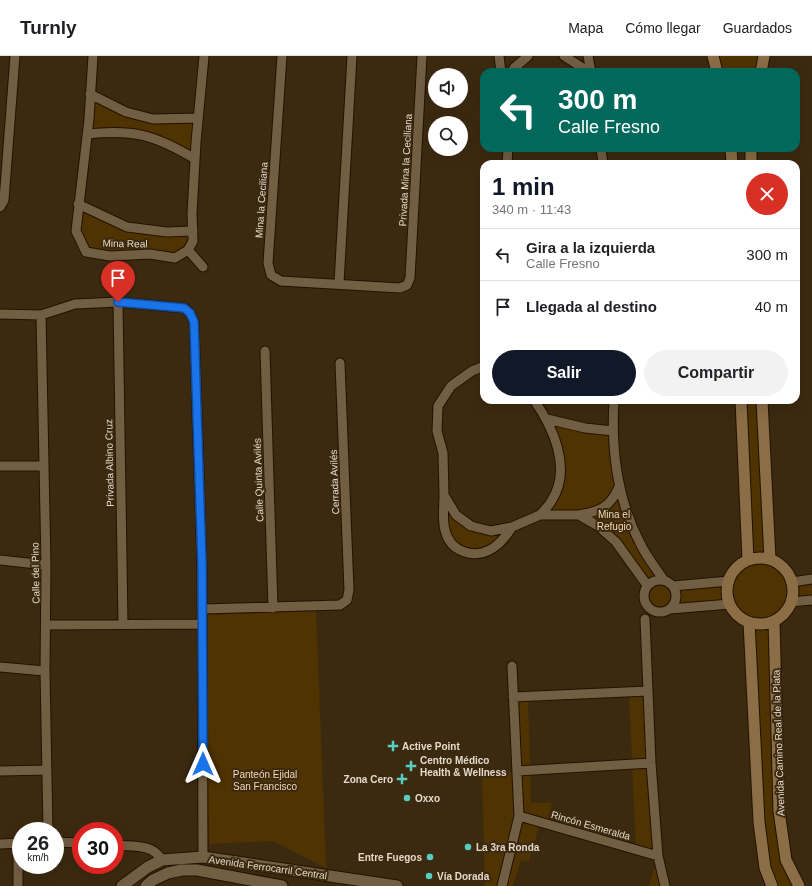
<!DOCTYPE html>
<html lang="es">
<meta charset="utf-8">
<style>
body{margin:0;font-family:Helvetica,sans-serif;background:#f2f2f2;color:#202124;height:100vh;display:flex;flex-direction:column;font-size:15px;white-space:nowrap}
*{box-sizing:border-box;margin:0}
p{font-size:13px;color:#757577}
.icon{flex:none;width:22px;height:22px;fill:none;stroke:currentColor;stroke-width:2;stroke-linecap:round;stroke-linejoin:round}
.map{position:relative;flex:1;overflow:hidden}
.sheet{position:absolute;left:480px;top:104px;width:320px;height:244px;display:flex;flex-direction:column;background:#fff;border-radius:12px;box-shadow:0 4px 16px #0002}
.sheet>*{flex:none}
.top-card{position:absolute;left:480px;top:12px;width:320px;height:84px;border-radius:12px;box-shadow:0 4px 16px #0002;background:#00695c;color:#fff;overflow:hidden}
.tools{position:absolute;left:428px;top:12px;display:grid;gap:8px}
.tools a{display:grid;place-items:center;width:40px;height:40px;border-radius:50%;background:#fff;box-shadow:0 4px 16px #0002;font-size:20px}
.speed{position:absolute;left:12px;top:766px;display:flex;gap:8px;font-size:20px;font-weight:700;text-align:center}
.speed>*{display:grid;place-content:center;width:52px;height:52px;border-radius:50%;background:#fff;box-shadow:0 4px 16px #0002;line-height:1}
.speed small{font-size:10px;font-weight:400}
.speed .limit{border:6px solid #d22;background:#fff;color:#111}
.pin{position:absolute;display:grid;place-items:center;width:34px;height:34px;color:#fff;margin:-41px -17px;border-radius:50% 50% 50% 0;rotate:-45deg;box-shadow:0 0 4px #0007}
.pin .icon{rotate:45deg}
.me{position:absolute;width:44px;margin:-22px;rotate:0deg;stroke-linejoin:round;filter:drop-shadow(0 0 3px #0008)}
.turn{display:flex;align-items:center;gap:14px;height:84px;padding:0 12px;font-size:18px}
.turn .icon{width:52px;height:52px;stroke-width:2.5}
.turn b{display:block;font-size:28px;line-height:34px}
.round{display:grid;place-items:center;flex:none;width:42px;height:42px;border-radius:21px;background:#f2f2f2}
.overview{display:flex;align-items:center;justify-content:space-between;height:68px;padding:0 12px}
h1{font-size:24px;font-weight:800;line-height:30px;color:#111827}
.cta{display:flex;gap:8px;margin-top:auto;padding:8px 12px}
.cta a{flex:1;height:46px;border-radius:24px;background:#111827;color:#fff;font-size:16px;font-weight:800;line-height:46px;text-align:center}
.cta a+a{background:#f2f2f2;color:#202124}
ul{padding:0;list-style:none}
li{display:flex;align-items:center;gap:12px;height:52px;padding:0 12px;border-top:1px solid #e0e0e0}
li div{flex:1}
li b{display:block;font-size:15px}
li em{font-style:normal}
header{display:flex;align-items:center;gap:24px;box-sizing:border-box;height:56px;padding:0 20px;background:#fff;border-bottom:1px solid #e0e0e0}
header strong{font-size:19px}
nav{display:flex;gap:22px;margin-inline-start:auto;font-size:14px}
.map>svg:first-child{display:block}
</style>
<header>
<strong>Turnly</strong>
<nav><a>Mapa</a><a>Cómo llegar</a><a>Guardados</a></nav>
</header>
<div class="map">
<svg width="812" height="830" viewBox="0 0 812 830">
<rect width="100%" height="100%" fill="#3c2a10"/>
<path fill="#4f3300" d="M713 0H764L761 16H717Z
M90 38 153 63 198 62 195 103 142 79 87 78Z
M78 148 127 171 193 175V185L175 202 86 196 76 175Z
M741 344H762L770 503C781 509 786 515 792 526L812 523V544L792 546 787 555 774 565 786 804 799 830H772L765 812 749 566 739 560 732 552C715 552 686 550 670 553 665 554 662 557 656 556 643 552 641 539 647 528L616 486 579 459H540L553 444 560 409 547 363 613 375 619 431 640 487 667 525 673 530 729 525 738 510 748 504Z
M444 439 471 470 512 471 504 482 471 498 449 485Z
M316 555 326 812 273 785 209 788 203 559Z
M648 635 665 830H649L658 800 636 794 629 636Z
M528 640 531 747H552L547 768 540 766 529 806 521 804 513 830H485L482 717 517 715 513 641Z"/>
<g fill="none" stroke-linecap="round" stroke-linejoin="round">
<defs>
<path id="minor" d="M93 0 89 63 76 175 86 196 110 200 150 198 175 202 188 194 193 185 192 158 196 86 204 0
M282 0 268 207 271 219 281 225 400 232 407 229 410 222 422 0
M499 0 501 16
M564 0 589 16
M588 0 591 16
M512 16 514 12 528 0
M90 38 126 56 153 63 198 62
M87 78C134 73 155 79 195 103
M601 92 603 108
M507 108 508 92
M78 148 127 171 167 176 193 175
M0 151 4 144 15 0
M188 194 203 211
M339 227 352 0
M118 246 123 568
M0 258 41 259 75 248 118 246 184 252 190 257 194 266 202 509 203 801
M41 259 46 509 45 615 48 775
M265 295 273 552
M484 310 472 315 451 330 438 350 437 375 443 397 444 439 456 459 471 470 491 475 512 471 540 459H579L598 470 616 486 647 529
M534 344C553 371 572 412 552 444 549 450 544 454 540 459
M614 344C611 393 617 443 640 487 646 500 655 511 663 523
M547 363 585 372 613 375
M0 410H44
M444 439C444 450 442 463 445 474 450 496 474 504 493 492 501 487 507 479 512 471
M579 459C601 455 610 451 619 431
M0 504 46 509
M644 540a16 16 0 1 1 32 0a16 16 0 1 1-32 0Z
M792 526 812 523
M673 530 729 525
M791 546 812 544
M202 553 340 549 347 544 349 534 340 307
M670 553 730 548
M645 563 651 707 658 800 665 830
M46 569 202 568
M0 611 45 615
M513 641 648 635
M0 715 47 714
M517 715 651 707
M519 760 658 800
M55 786 81 787
M0 788 21 787
M115 789C133 791 152 787 162 804
M18 830V788
M502 830 519 760 512 610"/>
<path id="tertiary" d="M122 830 148 811 162 804 203 801 397 830
M146 830 153 824 168 817 182 814H197L282 830"/>
<path id="secondary" d="M713 0 717 16
M761 16 764 0
M731 92 732 108
M751 92V108
M741 344 748 504
M762 344 770 503
M727 535a33 33 0 1 1 66 0a33 33 0 1 1-66 0Z
M774 565 779 755 786 804 799 830
M749 566 759 766 765 812 772 830"/>
</defs>
<use href="#minor" stroke="#221200" stroke-width="11"/>
<use href="#tertiary" stroke="#221200" stroke-width="13"/>
<use href="#secondary" stroke="#221200" stroke-width="13"/>
<use href="#minor" stroke="#725e43" stroke-width="9"/>
<use href="#tertiary" stroke="#725e43" stroke-width="11"/>
<use href="#secondary" stroke="#8b6e46" stroke-width="11"/>
</g>
<g fill="none" stroke-linecap="round" stroke-linejoin="round">
<defs>
<path id="route" d="M118 246 184 252 190 257 194 266 202 509 203 708"/>
</defs>
<use href="#route" stroke="#114b97" stroke-width="10"/>
<use href="#route" stroke="#1a73e8" stroke-width="7"/>
</g>
<g fill="#58cec0" stroke="#3c2a10" stroke-width="1.5">
<path d="M391 684h4v4h4v4h-4v4h-4v-4h-4v-4h4z"/>
<path d="M409 704h4v4h4v4h-4v4h-4v-4h-4v-4h4z"/>
<path d="M400 717h4v4h4v4h-4v4h-4v-4h-4v-4h4z"/>
<circle cx="407" cy="742" r="4"/>
<circle cx="468" cy="791" r="4"/>
<circle cx="430" cy="801" r="4"/>
<circle cx="429" cy="820" r="4"/>
</g>
<g text-anchor="middle" stroke-width="4" stroke-linejoin="round" paint-order="stroke">
<g font-size="10" fill="#e4d9ca" stroke="#3c2a10">
<text transform="translate(405 114) rotate(-87)" y="4">Privada Mina la Ceciliana</text>
<text transform="translate(261 144) rotate(-86)" y="4">Mina la Ceciliana</text>
<text transform="translate(125 187) rotate(1)" y="4">Mina Real</text>
<text transform="translate(109 407) rotate(-91)" y="4">Privada Albino Cruz</text>
<text transform="translate(258 424) rotate(-92)" y="4">Calle Quinta Avilés</text>
<text transform="translate(334 426) rotate(-92)" y="4">Cerrada Avilés</text>
<text transform="translate(35 517) rotate(-91)" y="4">Calle del Pino</text>
<text transform="translate(778 687) rotate(-92)" y="4">Avenida Camino Real de la Plata</text>
<text transform="translate(591 769) rotate(16)" y="4">Rincón Esmeralda</text>
<text transform="translate(268 811) rotate(8)" y="4">Avenida Ferrocarril Central</text>
</g>
<g font-size="10" fill="#f4d8b2" stroke="#3c2a10">
<text x="614" y="462">Mina el<tspan x="614" dy="12">Refugio</tspan></text>
<text x="265" y="722">Panteón Ejidal<tspan x="265" dy="12">San Francisco</tspan></text>
</g>
<g font-size="10" font-weight="bold" fill="#e4d9ca" stroke="#3c2a10" text-anchor="start">
<text x="402" y="694">Active Point</text>
<text x="420" y="708">Centro Médico<tspan x="420" dy="12">Health &amp; Wellness</tspan></text>
<text x="393" y="727" text-anchor="end">Zona Cero</text>
<text x="415" y="746">Oxxo</text>
<text x="476" y="795">La 3ra Ronda</text>
<text x="422" y="805" text-anchor="end">Entre Fuegos</text>
<text x="437" y="824">Vía Dorada</text>
</g>
</g>
</svg>
<div class="tools">
<a><svg class="icon" aria-label="sound" viewBox="0 0 24 24"><path d="M4 9h4l5-4v14l-5-4H4zM17 9q2 3 0 6"/></svg></a>
<a><svg class="icon" aria-label="search" viewBox="0 0 24 24"><circle cx="10" cy="10" r="6"/><path d="M15 15l6 6"/></svg></a>
</div>
<div class="speed"><div>26<small>km/h</small></div><div class="limit">30</div></div>
<div class="pin" style="left:118px;top:246px;background:#d93025"><svg class="icon" aria-label="arrive" viewBox="0 0 24 24"><path d="M6 21V4h12l-3 4 3 4H6"/></svg></div>
<svg class="me" style="left:203px;top:708px" viewBox="-20 -20 40 40"><path d="M0-17L14 15 0 8-14 15z" fill="#1a73e8" stroke="#fff" stroke-width="4"/></svg>
<div class="top-card">
<div class="turn"><svg class="icon" aria-label="left" viewBox="0 0 24 24"><path d="M17 20v-9H6M10 6l-5 5 5 5"/></svg><div><b>300 m</b>Calle Fresno</div></div>
</div>
<section class="sheet">
<div class="overview"><div><h1>1 min</h1><p>340 m · 11:43</p></div><a class="round" style="background:#d93025;color:#fff"><svg class="icon" aria-label="close" viewBox="0 0 24 24"><path d="M6 6l12 12M18 6L6 18"/></svg></a></div>
<ul>
<li><svg class="icon" aria-label="left" viewBox="0 0 24 24"><path d="M17 20v-9H6M10 6l-5 5 5 5"/></svg><div><b>Gira a la izquierda</b><p>Calle Fresno</p></div><em>300 m</em></li>
<li><svg class="icon" aria-label="arrive" viewBox="0 0 24 24"><path d="M6 21V4h12l-3 4 3 4H6"/></svg><div><b>Llegada al destino</b></div><em>40 m</em></li>
</ul>
<div class="cta"><a>Salir</a><a>Compartir</a></div>
</section>
</div>
